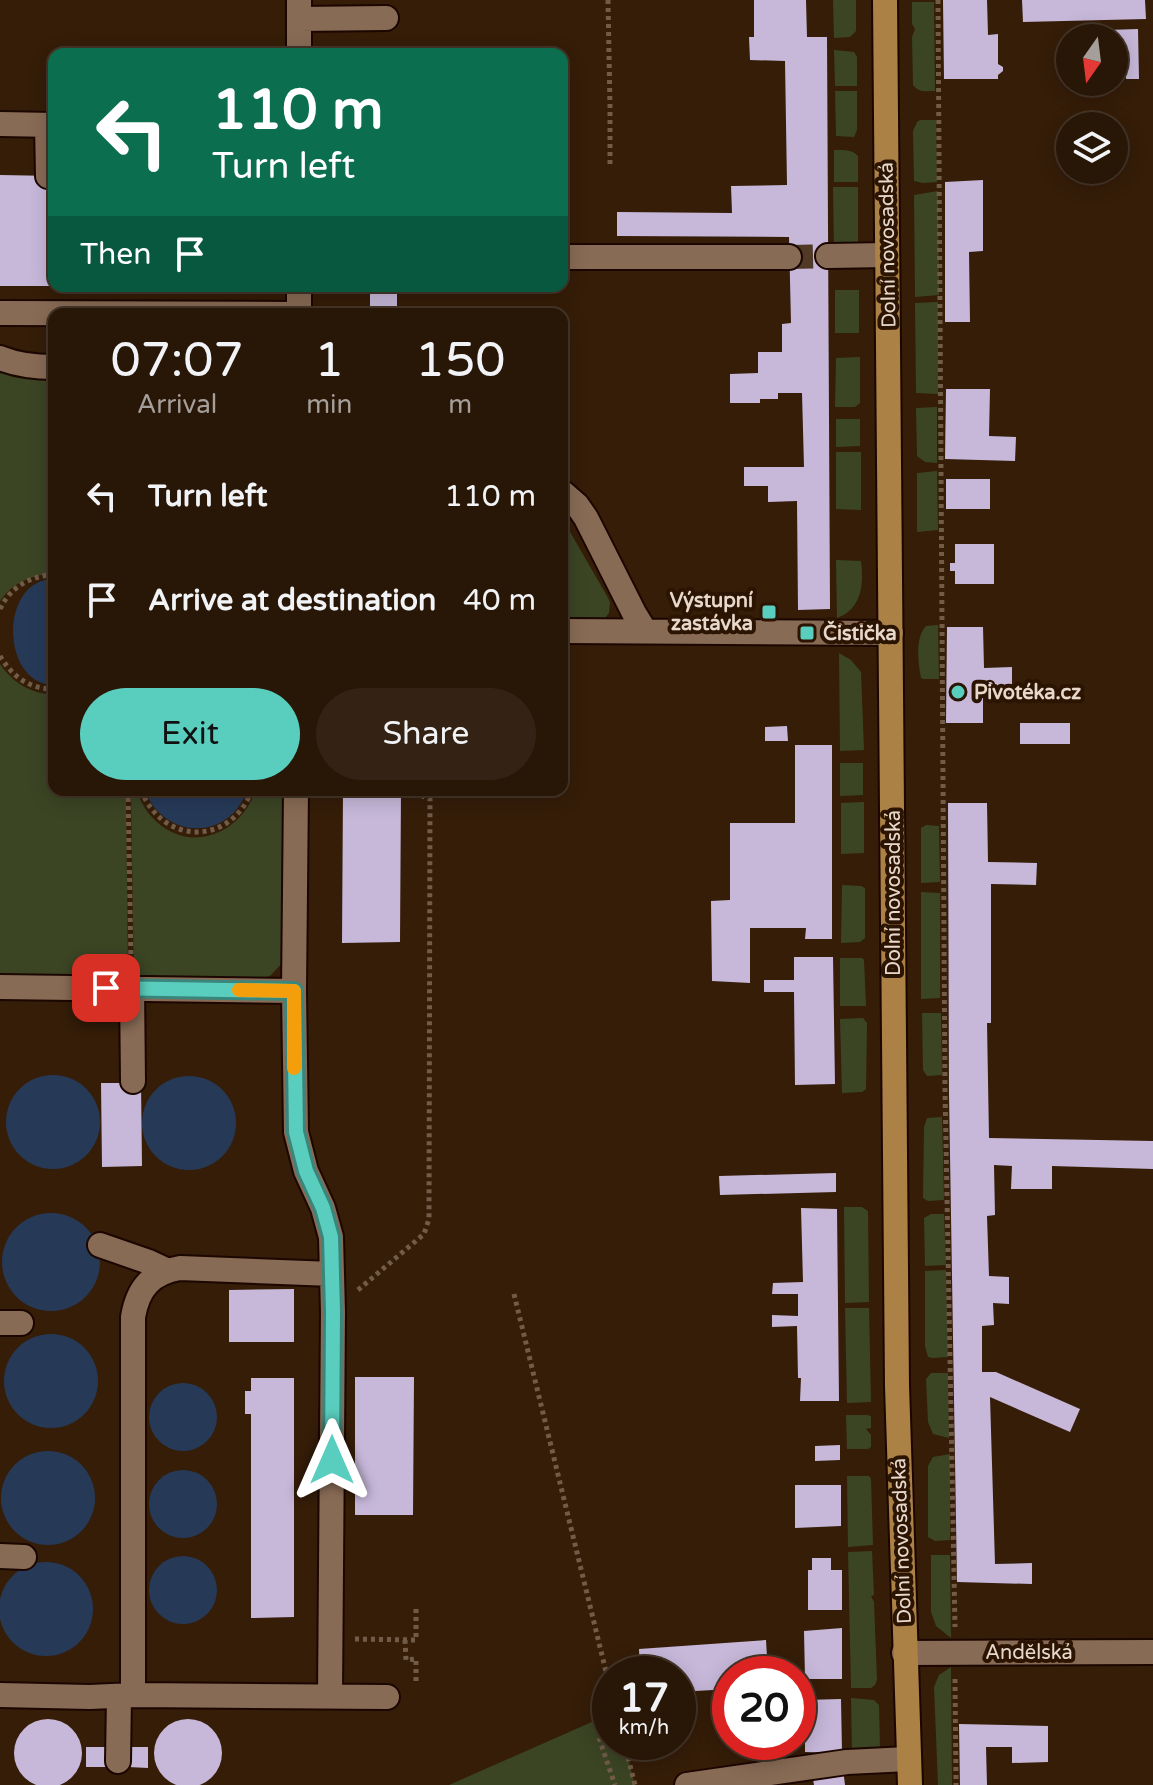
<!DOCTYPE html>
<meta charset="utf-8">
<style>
body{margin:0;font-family:"Varela Round",sans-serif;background:#342314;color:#f1f3f6;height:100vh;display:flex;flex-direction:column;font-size:30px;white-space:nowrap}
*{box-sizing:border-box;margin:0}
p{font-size:26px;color:#a59f9b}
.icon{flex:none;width:44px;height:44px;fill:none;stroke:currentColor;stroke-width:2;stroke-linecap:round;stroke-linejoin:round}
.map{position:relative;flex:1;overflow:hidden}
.sheet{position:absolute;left:48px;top:308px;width:520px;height:488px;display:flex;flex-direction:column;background:#281606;border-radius:16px;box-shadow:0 4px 20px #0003,0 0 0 2px #443528}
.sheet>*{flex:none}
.hud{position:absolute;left:48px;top:48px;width:520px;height:244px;border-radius:16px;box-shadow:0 4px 20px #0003,0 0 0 2px #443528;background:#0b6e4f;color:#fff;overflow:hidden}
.needle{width:52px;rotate:194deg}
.fabs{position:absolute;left:1056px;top:24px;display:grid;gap:16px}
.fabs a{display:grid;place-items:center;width:72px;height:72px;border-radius:50%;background:#281606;box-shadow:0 4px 20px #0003,0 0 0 2px #443528;font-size:40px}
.speed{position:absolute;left:592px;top:1656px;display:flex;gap:16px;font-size:40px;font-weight:700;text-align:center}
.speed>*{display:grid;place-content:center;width:104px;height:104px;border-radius:50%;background:#281606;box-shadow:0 4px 20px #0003,0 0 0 2px #443528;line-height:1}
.speed small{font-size:20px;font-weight:400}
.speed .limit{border:12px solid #d22;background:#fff;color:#111}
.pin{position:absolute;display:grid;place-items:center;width:68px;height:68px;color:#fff;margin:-34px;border-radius:16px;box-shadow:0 4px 12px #0006}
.me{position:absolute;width:88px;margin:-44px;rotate:0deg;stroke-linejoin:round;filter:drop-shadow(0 0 6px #0008)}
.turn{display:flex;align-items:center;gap:28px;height:168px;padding:0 32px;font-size:36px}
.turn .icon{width:104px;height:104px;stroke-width:2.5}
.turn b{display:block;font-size:56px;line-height:68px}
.then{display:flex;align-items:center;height:76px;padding:0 32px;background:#0003;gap:16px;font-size:30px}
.eta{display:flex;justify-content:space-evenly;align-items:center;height:136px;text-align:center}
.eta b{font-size:48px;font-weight:600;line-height:56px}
.cta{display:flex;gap:16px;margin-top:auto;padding:16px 32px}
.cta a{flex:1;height:92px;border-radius:48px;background:#5acebe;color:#111;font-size:32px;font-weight:600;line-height:92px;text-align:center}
.cta a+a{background:#342314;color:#f1f3f6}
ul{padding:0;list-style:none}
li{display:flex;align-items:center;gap:24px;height:104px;padding:0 32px}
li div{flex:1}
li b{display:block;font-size:30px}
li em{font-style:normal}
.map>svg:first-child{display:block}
</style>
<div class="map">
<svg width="1153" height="1785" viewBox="0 0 1153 1785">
<rect width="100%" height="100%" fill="#351d08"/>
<path fill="#3b4524" d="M833 0H856V31L850 37 834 38Z
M912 2H934L935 91C926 91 919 93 913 85L912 37 915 29 912 24Z
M834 50 854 52 857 57V86H835Z
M835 91H857V130L854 137 836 136Z
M920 120H936L937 182 923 183 914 181 913 131 917 122Z
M834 150C843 150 852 149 858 156V182H834Z
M833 187H858V244L834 250Z
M938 191 939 295 915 297 914 195Z
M835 290H859V333H835Z
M938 302V394L916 393 915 303Z
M860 357V403L855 407H835L836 358Z
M0 367 54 375V573C31 576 14 581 0 601Z
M937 407V463L925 462 917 456 916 408Z
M836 419H860V446L836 447Z
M836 452H861V510L836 509Z
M937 471 938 530 917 532V473Z
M562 518 607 596 610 602 609 613 605 618 562 617Z
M836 560 861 561C864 584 862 609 837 618Z
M938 625 939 679H923L921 678C918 663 915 637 926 626Z
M839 653 851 660 861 672 864 750 840 751Z
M0 664C13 683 30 693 54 695V790H121V795L126 796 128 978 0 979Z
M840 763H863V795L840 796Z
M256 790H281V798L287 797 285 960 271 975 266 978 134 979 131 795H138C142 802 145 810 151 816 186 856 240 836 256 790Z
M864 802V853L841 854V803Z
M926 825 939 826 940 882 921 883V828Z
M842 885 861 886 865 888V938L860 942 841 943Z
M921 892 940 893V998L921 999Z
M840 958H862L864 960 866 1006H840Z
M922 1013H941L942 1075 927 1076 923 1070Z
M863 1018 867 1023 866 1089 862 1092 842 1093 840 1019Z
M942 1117 944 1200 928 1201 923 1198 924 1127 927 1118Z
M844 1207H862L868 1211 869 1302 845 1303Z
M931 1214H944L946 1265 925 1266 924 1218Z
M946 1270 948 1357 933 1358 928 1357 925 1346V1271Z
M845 1308H869L871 1402 847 1403Z
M931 1373H948L949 1438 933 1434 928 1422 926 1379Z
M846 1415H867L871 1416V1428L866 1429 871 1435V1447L868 1449H847Z
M950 1454V1540L935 1541 928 1537V1466L933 1457Z
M847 1476H869L871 1479 873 1545 848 1547Z
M872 1551 874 1595 871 1596 874 1602 877 1680 875 1685 871 1688H851L848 1552Z
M931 1555H950L951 1638 936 1626 931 1612Z
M951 1667 952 1785H938L934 1687 939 1675Z
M851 1698 874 1700 879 1705 880 1747 874 1752 852 1755Z
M610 1714V1742H624L635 1785H449Z"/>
<path fill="#263a58" d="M54 579V685H51C0 680 0 579 54 579Z
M145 790H247C230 842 163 840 145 790Z
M6 1122a47 47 0 1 1 94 0a47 47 0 1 1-94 0Z
M142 1123a47 47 0 1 1 94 0a47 47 0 1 1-94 0Z
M2 1262a49 49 0 1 1 98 0a49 49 0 1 1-98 0Z
M4 1381a47 47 0 1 1 94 0a47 47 0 1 1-94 0Z
M149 1417a34 34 0 1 1 68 0a34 34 0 1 1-68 0Z
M1 1498a47 47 0 1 1 94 0a47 47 0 1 1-94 0Z
M149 1504a34 34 0 1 1 68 0a34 34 0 1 1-68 0Z
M149 1590a34 34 0 1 1 68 0a34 34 0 1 1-68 0Z
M-1 1609a47 47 0 1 1 94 0a47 47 0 1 1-94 0Z"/>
<path fill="#c7b8da" d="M754 0H806L807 37H827L830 609 798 610 797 501 768 502V486H744V467H804L802 393H778V399H760V403H730V374L758 373V352H782V324L791 323 789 237 617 236V212L732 213 731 186 787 185 785 61 750 60 749 37H754Z
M943 0H987L988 35 998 34V64L1003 67V71L998 75V79H944Z
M1022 0H1145L1146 19 1023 22Z
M1138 29 1139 79H1126L1125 42H1114V38H1107V30Z
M0 175 54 176V286H0Z
M983 180V251L969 252 970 322H945V182Z
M370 286H397V314H370Z
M946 389H990L989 436 1016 437 1015 461 945 459Z
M946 479H990V509H946Z
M955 544H994V584H955V571H950V563H955Z
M947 627H983L984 668 1012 667V695H983V723H946Z
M1020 723H1070V744H1020Z
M787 726 788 741H765V727Z
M795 745H832V939H805L806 928H750V983L712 981 711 901 730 900V823H795Z
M343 790H401L400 942 342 943Z
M948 803H987L988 862 1037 863 1036 885 991 884V1023H987L989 1138 1153 1141V1169L1052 1166V1189H1011L1012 1166 994 1165 995 1215 987 1216 989 1276 1009 1277V1304L993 1303 994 1325 982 1326V1372H996L1080 1409 1070 1432 990 1397 995 1564 1032 1563V1584L957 1582 949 1093Z
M794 957H833L835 1084 795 1085 794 992H764V980H794Z
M101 1083H141L142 1166 102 1167Z
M836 1173V1192L720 1195 719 1176Z
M801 1208 837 1209 839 1401H800L801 1378H798L797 1326 772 1327V1315L798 1316V1294H772L773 1283 803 1282Z
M294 1289V1342H229V1290Z
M355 1377H414L413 1515H355Z
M251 1378H294V1617L251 1618V1414H245V1391H251Z
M840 1445V1460L815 1461V1446Z
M795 1485H841V1526L795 1528Z
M812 1558H831V1570H842V1610H808V1570H812Z
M842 1628V1679H805L804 1631Z
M766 1640 768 1674H730V1689L678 1692V1674H640L639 1649Z
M841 1699 842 1753 805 1752V1700Z
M14 1753a34 34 0 1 1 68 0a34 34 0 1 1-68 0Z
M154 1753a34 34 0 1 1 68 0a34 34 0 1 1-68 0Z
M959 1724 1048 1726V1762L1012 1763V1747H986L987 1785H960Z
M86 1747H106V1767H86Z
M128 1747H148V1768L128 1767Z
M843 1769 845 1785H814L812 1773Z"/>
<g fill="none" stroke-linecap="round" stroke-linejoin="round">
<path stroke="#503925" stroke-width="24" stroke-dasharray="24 12" stroke-linecap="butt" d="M789 257 828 256"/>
<defs>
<path id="minor" d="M299 19 386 18
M299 54V0
M0 124 54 125
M47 125 48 176
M828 256 887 255
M562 257H789
M299 286V314
M0 313 299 314
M0 358C17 365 35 367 54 367
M562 492 577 505 586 518 634 613 645 631
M562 631 891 633
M296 790 294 991 296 1132 306 1171 323 1208 331 1237 333 1312 330 1696
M0 987 294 991
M132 988 133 1081
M100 1245 149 1262 166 1270
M332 1274 180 1268C151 1273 138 1288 133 1317V1695L387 1697
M0 1323H21
M0 1556 24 1557
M904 1653 1153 1652
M0 1695 90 1697 133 1695
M118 1761 119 1696
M687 1785 847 1762 908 1759"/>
<path id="major" d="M885 0 897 1386 910 1785"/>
</defs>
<use href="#minor" stroke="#1c0600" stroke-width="28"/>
<use href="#major" stroke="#1c0600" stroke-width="28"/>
<path stroke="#715b49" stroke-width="5" stroke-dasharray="4 4" stroke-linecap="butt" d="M608 0 610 107V165
M938 0 945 1090 955 1627
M0 609C11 586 30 577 54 574
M0 656C13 677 29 689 54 689
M128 790 131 963
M141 790C163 846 231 846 252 790
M358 1290 424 1234 429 1219 430 799 422 796V790
M514 1294 610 1688
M355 1639 416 1640V1606
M405 1640 406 1660 416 1659V1682
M955 1679 956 1785
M599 1738 615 1785
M624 1742 635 1785"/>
<use href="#minor" stroke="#886b55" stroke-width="24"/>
<use href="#major" stroke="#ab8146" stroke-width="24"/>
</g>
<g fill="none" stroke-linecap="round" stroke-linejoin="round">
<defs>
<path id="route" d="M106 988 294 991 296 1132 306 1171 323 1208 331 1237 333 1312 332 1460"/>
</defs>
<use href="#route" stroke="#3a867c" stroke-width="20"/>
<use href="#route" stroke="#5acebe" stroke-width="14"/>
<path stroke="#f59e0b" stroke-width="14" d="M239 990 294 991V1068"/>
</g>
<g fill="#5acebe" stroke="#2b1401" stroke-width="3">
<rect x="761" y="604" width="16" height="16" rx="4"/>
<rect x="799" y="625" width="16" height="16" rx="4"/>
<circle cx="958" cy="692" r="8"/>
</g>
<g text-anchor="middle" stroke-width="8" stroke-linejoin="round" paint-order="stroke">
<g font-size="20" fill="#e8d8cc" stroke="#2b1401">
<text transform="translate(887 245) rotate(-91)" y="7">Dolní novosadská</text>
<text transform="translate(893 893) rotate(-90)" y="7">Dolní novosadská</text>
<text transform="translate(901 1541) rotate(-92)" y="7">Dolní novosadská</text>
<text x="1029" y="1659">Andělská</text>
</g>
<g font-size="20" font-weight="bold" fill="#e8d8cc" stroke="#2b1401" text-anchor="start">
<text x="753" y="607" text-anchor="end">Výstupní<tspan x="753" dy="23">zastávka</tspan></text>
<text x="823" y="640">Čistička</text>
<text x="974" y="699">Pivotéka.cz</text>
</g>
</g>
</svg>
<div class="fabs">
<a><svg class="needle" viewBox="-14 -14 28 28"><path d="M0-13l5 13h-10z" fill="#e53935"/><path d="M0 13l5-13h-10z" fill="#a59f9b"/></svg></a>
<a><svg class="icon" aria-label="layers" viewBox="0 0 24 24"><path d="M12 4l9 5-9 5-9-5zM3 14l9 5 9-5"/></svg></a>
</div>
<div class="speed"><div>17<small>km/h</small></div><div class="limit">20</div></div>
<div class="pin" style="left:106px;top:988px;background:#d93025"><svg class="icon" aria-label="arrive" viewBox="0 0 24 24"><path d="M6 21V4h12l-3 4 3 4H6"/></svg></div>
<svg class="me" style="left:332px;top:1460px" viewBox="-20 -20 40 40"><path d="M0-17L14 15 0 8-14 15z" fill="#5acebe" stroke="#fff" stroke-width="4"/></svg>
<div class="hud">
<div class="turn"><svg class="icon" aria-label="left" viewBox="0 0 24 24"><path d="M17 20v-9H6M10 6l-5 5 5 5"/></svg><div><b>110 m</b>Turn left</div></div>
<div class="then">Then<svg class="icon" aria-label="arrive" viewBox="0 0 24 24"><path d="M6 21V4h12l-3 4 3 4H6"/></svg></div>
</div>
<section class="sheet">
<div class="eta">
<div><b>07:07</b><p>Arrival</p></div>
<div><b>1</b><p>min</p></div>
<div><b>150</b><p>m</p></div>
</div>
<ul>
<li><svg class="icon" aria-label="left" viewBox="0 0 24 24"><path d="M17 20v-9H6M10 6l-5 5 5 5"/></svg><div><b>Turn left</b></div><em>110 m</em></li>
<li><svg class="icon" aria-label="arrive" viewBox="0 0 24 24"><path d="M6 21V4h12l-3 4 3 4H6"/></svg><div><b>Arrive at destination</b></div><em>40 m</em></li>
</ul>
<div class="cta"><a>Exit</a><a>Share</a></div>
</section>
</div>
